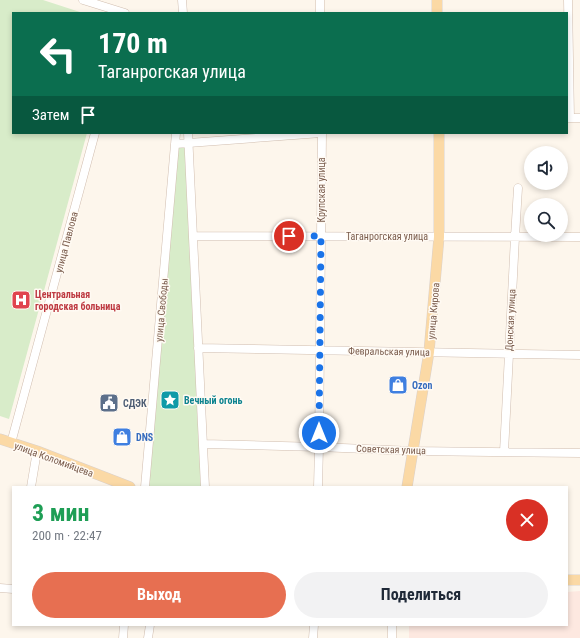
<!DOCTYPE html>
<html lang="ru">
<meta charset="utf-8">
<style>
body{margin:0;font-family:"Roboto Condensed",sans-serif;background:#f2f2f3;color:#1f2937;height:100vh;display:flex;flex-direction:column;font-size:15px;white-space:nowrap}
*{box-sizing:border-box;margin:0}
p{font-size:13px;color:#747a83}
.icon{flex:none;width:22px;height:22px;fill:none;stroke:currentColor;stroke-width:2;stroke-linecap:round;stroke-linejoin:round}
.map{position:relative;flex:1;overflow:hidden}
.drawer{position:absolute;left:12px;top:486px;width:556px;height:140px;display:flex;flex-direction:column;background:#fff;border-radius:0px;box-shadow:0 2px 6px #0003}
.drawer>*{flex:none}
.hud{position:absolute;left:12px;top:12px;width:556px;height:122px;border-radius:0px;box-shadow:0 2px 6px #0003;background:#0b6e4f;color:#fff;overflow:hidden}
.tools{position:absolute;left:524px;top:146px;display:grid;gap:8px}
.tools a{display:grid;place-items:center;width:44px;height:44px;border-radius:50%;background:#fff;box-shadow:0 2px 6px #0003;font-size:20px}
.pin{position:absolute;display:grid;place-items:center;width:34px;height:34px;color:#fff;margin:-17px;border:2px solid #fff;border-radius:50%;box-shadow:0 1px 4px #0007}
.me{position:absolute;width:44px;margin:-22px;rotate:0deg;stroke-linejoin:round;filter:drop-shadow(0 0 3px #0008)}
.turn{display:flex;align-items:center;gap:14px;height:84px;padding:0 20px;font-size:18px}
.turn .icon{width:52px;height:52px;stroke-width:2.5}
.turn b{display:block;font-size:28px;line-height:34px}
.then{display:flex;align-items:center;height:38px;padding:0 20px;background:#0003;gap:8px;font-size:15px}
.round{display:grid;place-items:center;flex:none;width:42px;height:42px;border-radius:21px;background:#f2f2f3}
.headline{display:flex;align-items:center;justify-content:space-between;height:68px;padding:0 20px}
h1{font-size:24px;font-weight:700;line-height:30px;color:#1e9e55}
.action{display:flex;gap:8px;margin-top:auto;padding:8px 20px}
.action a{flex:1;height:46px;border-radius:24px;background:#e76f51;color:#fff;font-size:16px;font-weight:700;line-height:46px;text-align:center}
.action a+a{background:#f2f2f3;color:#1f2937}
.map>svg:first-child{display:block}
</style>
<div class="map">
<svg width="580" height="638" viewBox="0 0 580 638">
<rect width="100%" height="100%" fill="#fdf6ec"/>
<path fill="#fde8e0" d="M580 591V638H409V625H567V592Z"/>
<path fill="#d8ecc9" d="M0 0H43L83 13H13V133H87L9 419 0 416Z
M189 143 205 487H145L175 144Z"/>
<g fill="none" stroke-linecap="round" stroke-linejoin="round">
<defs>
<path id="minor" d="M83 0 125 13
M182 0 183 13
M568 0 570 118
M320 13V0
M567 118H580
M188 133 205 487
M175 144 321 133
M193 236 580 237
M198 348 580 355
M11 443 95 133
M203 444 319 447 413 451 580 453
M504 452 515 237 518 188
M31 487 37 451
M145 487 176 133
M318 487 319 447 322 133
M0 588 13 589
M392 625V638
M123 638 124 625
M148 638 150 625
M313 638 314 625"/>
<path id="major" d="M437 13V0
M0 439 37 451 130 487
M407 487 429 352 439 237V133
M567 580H580"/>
</defs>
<use href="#minor" stroke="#d1beb0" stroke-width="9"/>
<use href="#major" stroke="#dad1cd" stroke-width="11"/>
<use href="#minor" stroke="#fff" stroke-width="8"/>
<use href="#major" stroke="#fbd9a5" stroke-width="10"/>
</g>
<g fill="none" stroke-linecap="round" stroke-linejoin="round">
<path stroke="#1a73e8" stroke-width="7" stroke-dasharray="0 12.6" d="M289 236H321L319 433"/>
</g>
<defs>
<symbol id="hospital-square" viewBox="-11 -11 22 22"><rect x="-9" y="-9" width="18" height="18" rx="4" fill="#e0444e" stroke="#fffaf3"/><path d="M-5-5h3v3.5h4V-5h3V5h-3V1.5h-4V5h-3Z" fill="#fff"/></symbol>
<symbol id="shop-square" viewBox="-11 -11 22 22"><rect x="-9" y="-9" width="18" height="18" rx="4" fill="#3f7fe0" stroke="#fffaf3"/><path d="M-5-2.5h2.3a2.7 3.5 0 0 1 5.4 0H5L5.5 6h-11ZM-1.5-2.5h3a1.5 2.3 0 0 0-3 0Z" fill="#fff"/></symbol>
<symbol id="sight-square" viewBox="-11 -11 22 22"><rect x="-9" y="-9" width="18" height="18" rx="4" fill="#0f9aa8" stroke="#fffaf3"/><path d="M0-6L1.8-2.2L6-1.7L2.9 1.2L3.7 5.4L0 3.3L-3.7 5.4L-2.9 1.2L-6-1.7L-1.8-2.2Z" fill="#fff"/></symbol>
<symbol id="civic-square" viewBox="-11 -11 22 22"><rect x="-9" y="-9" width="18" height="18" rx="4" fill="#5c6f8a" stroke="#fffaf3"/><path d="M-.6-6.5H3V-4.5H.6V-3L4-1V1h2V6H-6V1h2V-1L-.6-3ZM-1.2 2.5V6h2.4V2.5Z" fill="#fff"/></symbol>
</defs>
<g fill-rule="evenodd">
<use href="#hospital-square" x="10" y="289" width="22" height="22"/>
<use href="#shop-square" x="387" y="374" width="22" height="22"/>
<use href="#sight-square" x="159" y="389" width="22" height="22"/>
<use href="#civic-square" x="98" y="392" width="22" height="22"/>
<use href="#shop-square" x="111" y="426" width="22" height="22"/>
</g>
<g text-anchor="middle" stroke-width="3" stroke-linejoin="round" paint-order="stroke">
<g font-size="10" fill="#7a5c4d" stroke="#fffaf3">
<text transform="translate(321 190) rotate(-90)" y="4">Крупская улица</text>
<text x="387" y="240">Таганрогская улица</text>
<text transform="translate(66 242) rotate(-75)" y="4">улица Павлова</text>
<text transform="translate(161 310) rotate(-85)" y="4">улица Свободы</text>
<text transform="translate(433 311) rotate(-85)" y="4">улица Кирова</text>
<text transform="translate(510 320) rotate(-87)" y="4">Донская улица</text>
<text transform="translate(389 351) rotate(1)" y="4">Февральская улица</text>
<text transform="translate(391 449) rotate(2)" y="4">Советская улица</text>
<text transform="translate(54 459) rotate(20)" y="4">улица Коломийцева</text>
</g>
<g font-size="10" font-weight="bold" fill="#be3a42" stroke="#fffaf3" text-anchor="start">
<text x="35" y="298">Центральная<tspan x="35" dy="12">городская больница</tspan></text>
</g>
<g font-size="10" font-weight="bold" fill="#366cbe" stroke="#fffaf3" text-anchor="start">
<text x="412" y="389">Ozon</text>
<text x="136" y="441">DNS</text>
</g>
<g font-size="10" font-weight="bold" fill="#0d838f" stroke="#fffaf3" text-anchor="start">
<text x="184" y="404">Вечный огонь</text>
</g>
<g font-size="10" font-weight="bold" fill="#4e5e75" stroke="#fffaf3" text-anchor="start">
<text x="123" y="407">СДЭК</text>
</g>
</g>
</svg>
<div class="tools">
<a><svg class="icon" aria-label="sound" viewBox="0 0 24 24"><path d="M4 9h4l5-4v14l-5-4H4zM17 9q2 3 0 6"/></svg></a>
<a><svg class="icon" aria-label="search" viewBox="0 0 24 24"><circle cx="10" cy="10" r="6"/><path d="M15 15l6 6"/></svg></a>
</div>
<div class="pin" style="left:289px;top:236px;background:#d93025"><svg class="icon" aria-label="arrive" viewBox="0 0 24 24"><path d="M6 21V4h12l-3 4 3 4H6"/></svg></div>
<svg class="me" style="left:319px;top:433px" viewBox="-20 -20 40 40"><circle r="17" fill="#1a73e8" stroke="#fff" stroke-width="3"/><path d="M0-11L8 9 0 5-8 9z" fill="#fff"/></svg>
<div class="hud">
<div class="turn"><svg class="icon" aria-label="left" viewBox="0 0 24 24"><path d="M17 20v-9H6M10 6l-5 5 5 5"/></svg><div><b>170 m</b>Таганрогская улица</div></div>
<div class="then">Затем<svg class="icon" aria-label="arrive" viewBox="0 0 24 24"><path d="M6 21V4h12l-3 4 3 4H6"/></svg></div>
</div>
<section class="drawer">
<div class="headline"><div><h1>3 мин</h1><p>200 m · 22:47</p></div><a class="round" style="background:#d93025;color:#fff"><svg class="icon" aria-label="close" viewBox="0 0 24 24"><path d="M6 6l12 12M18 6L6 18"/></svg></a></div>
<div class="action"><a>Выход</a><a>Поделиться</a></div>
</section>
</div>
